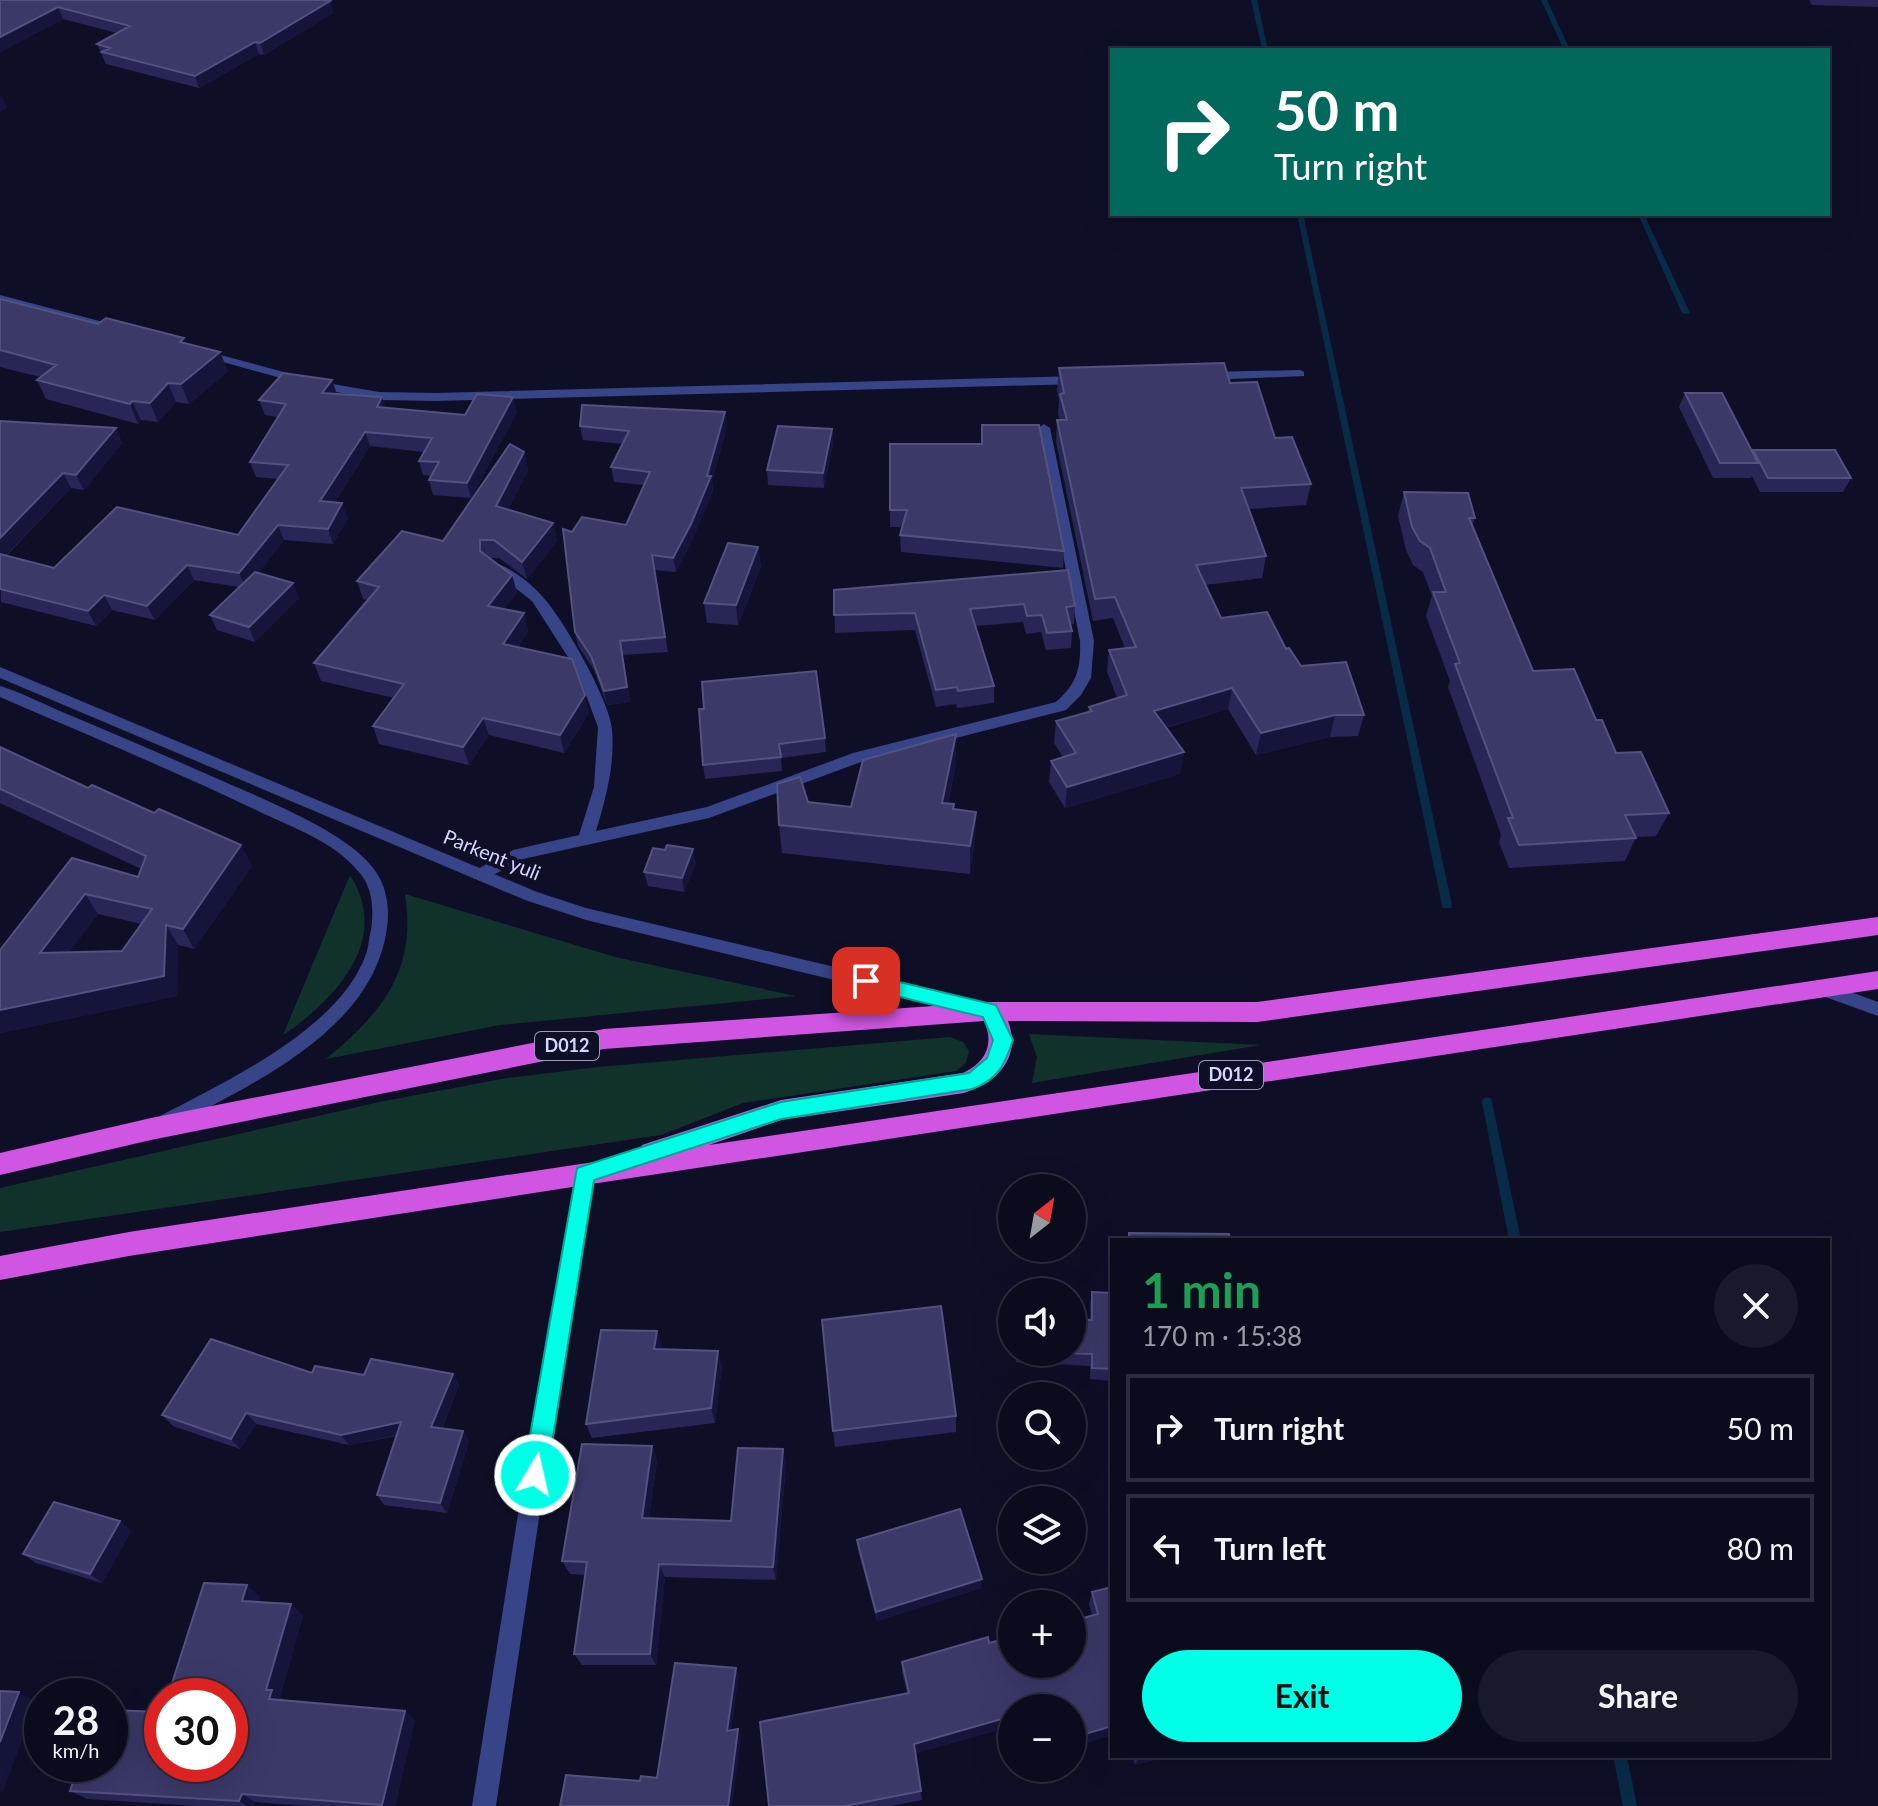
<!DOCTYPE html>
<meta charset="utf-8">
<style>
body{margin:0;font-family:Lato,sans-serif;background:#18192a;color:#f1f3f6;height:100vh;display:flex;flex-direction:column;font-size:30px;white-space:nowrap}
*{box-sizing:border-box;margin:0}
p{font-size:26px;color:#999ba4}
.icon{flex:none;width:44px;height:44px;fill:none;stroke:currentColor;stroke-width:2;stroke-linecap:round;stroke-linejoin:round}
.map{position:relative;flex:1;overflow:hidden}
.panel{position:absolute;left:1110px;top:1238px;width:720px;height:520px;display:flex;flex-direction:column;background:#0a0b1d;border-radius:0px;box-shadow:0 8px 32px #0002,0 0 0 2px #2a2b3b}
.panel>*{flex:none}
.hud{position:absolute;left:1110px;top:48px;width:720px;height:168px;border-radius:0px;box-shadow:0 8px 32px #0002,0 0 0 2px #2a2b3b;background:#00695c;color:#fff;overflow:hidden}
.needle{width:52px;rotate:31deg}
.fabs{position:absolute;left:998px;top:1174px;display:grid;gap:16px}
.fabs a{display:grid;place-items:center;width:88px;height:88px;border-radius:50%;background:#0a0b1d;box-shadow:0 8px 32px #0002,0 0 0 2px #2a2b3b;font-size:40px}
.speed{position:absolute;left:24px;top:1678px;display:flex;gap:16px;font-size:40px;font-weight:700;text-align:center}
.speed>*{display:grid;place-content:center;width:104px;height:104px;border-radius:50%;background:#0a0b1d;box-shadow:0 8px 32px #0002,0 0 0 2px #2a2b3b;line-height:1}
.speed small{font-size:20px;font-weight:400}
.speed .limit{border:12px solid #d22;background:#fff;color:#111}
.pin{position:absolute;display:grid;place-items:center;width:68px;height:68px;color:#fff;margin:-34px;border-radius:16px;box-shadow:0 4px 12px #0006}
.me{position:absolute;width:88px;margin:-44px;rotate:9deg;stroke-linejoin:round;filter:drop-shadow(0 0 6px #0008)}
.turn{display:flex;align-items:center;gap:28px;height:168px;padding:0 32px;font-size:36px}
.turn .icon{width:104px;height:104px;stroke-width:2.5}
.turn b{display:block;font-size:56px;line-height:68px}
.round{display:grid;place-items:center;flex:none;width:84px;height:84px;border-radius:42px;background:#18192a}
.headline{display:flex;align-items:center;justify-content:space-between;height:136px;padding:0 32px}
h1{font-size:48px;font-weight:700;line-height:60px;color:#1e9e55}
.cta{display:flex;gap:16px;margin-top:auto;padding:16px 32px}
.cta a{flex:1;height:92px;border-radius:48px;background:#00ffe7;color:#111;font-size:32px;font-weight:700;line-height:92px;text-align:center}
.cta a+a{background:#18192a;color:#f1f3f6}
ul{padding:0;list-style:none}
li{display:flex;align-items:center;gap:24px;height:108px;margin:0 16px 12px;padding:0 16px;border:4px solid #2a2b3b;border-radius:0px}
li div{flex:1}
li b{display:block;font-size:30px}
li em{font-style:normal}
.map>svg:first-child{display:block}
</style>
<div class="map">
<svg width="1878" height="1806" viewBox="0 0 1878 1806">
<rect width="100%" height="100%" fill="#0e0f27"/>
<path fill="#11322a" d="M350 875C392 940 335 1000 283 1035Z
M405 894 615 957 796 996 500 1025 326 1059C383 1012 417 970 405 894Z
M1029 1034 1261 1045 1032 1083 1037 1057Z
M950 1037 963 1042 969 1051 966 1063 956 1071 743 1103 661 1135 0 1232V1188L384 1101 507 1078 598 1067Z"/>
<g fill="none" stroke-linecap="round" stroke-linejoin="round">
<path fill="#082b47" fill-rule="evenodd" d="M1251 0H1257L1268 50H1262Z
M1541 0H1547L1570 50H1564Z
M1297 214H1303L1452 905 1451 908H1443L1442 905Z
M1638 214H1644L1690 313 1688 314 1682 313Z
M1487 1097 1491 1099 1492 1102 1521 1240H1509L1482 1102 1483 1099Z
M1613 1756H1627L1637 1806H1623Z"/>
<path fill="#374488" fill-rule="evenodd" d="M0 295 107 323 109 325 103 328 0 301Z
M202 350 321 382 379 392 436 393 1078 376 1084 380 1078 384 436 401 379 400 320 389 198 355 196 353Z
M1300 370 1304 372V376L1209 380 1203 376 1209 372Z
M1044 424 1050 428 1094 641 1091 678 1081 695 1066 710 861 762 709 818 523 859 486 879H474L472 875 474 871 513 850 579 835 594 787 598 727 577 671 532 601 491 569V563C503 561 533 585 541 595 562 616 610 701 612 729 615 765 606 798 596 831L707 807 853 753 1056 702C1077 684 1081 668 1080 641L1038 428Z
M585 1166 591 1168 594 1174 568 1324 496 1806H472L548 1324 576 1174 579 1168Z"/>
<path fill="#374488" fill-rule="evenodd" d="M0 667 537 892 586 908 983 1002 989 1004 991 1009 989 1014 983 1016 586 920 525 900 0 678Z
M0 686C23 693 45 705 67 714 112 733 157 752 202 772 248 793 334 825 367 861 387 881 391 907 386 934 369 1032 251 1085 172 1126L166 1129 160 1126 157 1121 160 1116C225 1082 341 1028 366 954 369 946 369 937 371 930 374 910 373 888 359 872 334 841 291 827 256 810 172 770 85 734 0 697Z
M1823 982 1878 1002V1016L1817 994 1815 989 1817 984Z"/>
<path fill="#d055e2" fill-rule="evenodd" d="M1878 917V935L1257 1022 1008 1021C1022 1058 997 1082 964 1093L781 1120 709 1145 1878 971V989L585 1185 129 1256 0 1280V1256L129 1232 640 1155 642 1145 781 1100 963 1073C985 1063 995 1045 984 1021L604 1049 151 1140 0 1175V1153L151 1118 604 1029 990 1002H1257Z"/>
</g>
<path fill="#272656" fill-rule="evenodd" d="M0 0 330 1 333 13 264 55 259 54 199 88 106 64 97 44 117 33 63 19 0 52Z
M1809 0H1878V7L1812 5Z
M0 299 98 324 186 343 228 371 189 404 176 402 158 422 141 420 138 424 46 399 37 380 40 377 0 367Z
M1059 368 1230 383 1275 438 1311 484 1306 505 1249 509 1266 556 1262 578 1205 585 1221 618 1286 649 1301 666 1364 715 1358 736 1330 737 1256 755 1228 709 1166 728 1184 752 1180 774 1065 808 1049 782 1051 761 1063 757 1054 743 1056 721 1088 712 1089 707 1117 698 1107 672 1109 650 1125 648 1113 618 1093 621 1056 442 1057 420H1060L1058 415 1059 401 1057 390Z
M332 380 337 394 386 408 465 415 517 412 471 498 433 495 429 480 431 476 423 475 419 461 424 452 370 446 335 502 348 518 333 544 284 540 258 573 293 583 299 598 255 642 217 630 210 615 239 587 194 580 155 620 112 610 96 626 1 602 0 421 116 428 122 443 84 490 71 488 6 556 54 568 238 535 278 479 256 477 250 462 278 417 265 415 259 400Z
M1685 393 1752 452 1753 450 1851 478 1843 492H1760L1752 476 1751 478H1713L1679 407Z
M725 412 727 426 712 481 713 491 693 538 676 572 655 570 668 652 623 655 630 702 607 705 594 670 578 646 575 632 572 532 626 525 644 485 614 482 611 467 623 444 583 440 580 426Z
M982 425 1064 551 1063 568 901 552 900 535 902 527H890V510L981 444Z
M832 429 833 443 824 488 768 485 767 470Z
M524 452 528 470 508 510 553 523 557 541 527 579 499 558H490L512 575 517 593 504 609 524 613 528 631 518 647 589 713 564 753 489 735 469 765 379 744 373 726 394 698 321 681 314 663 368 600 363 599 357 581 443 541Z
M1404 492 1475 518 1472 525 1533 671 1596 720 1616 753 1669 813 1656 836 1636 837 1625 861 1509 868 1499 842 1501 835 1448 687 1450 681 1426 616 1432 596 1423 572 1413 565 1406 550 1398 516Z
M758 547 761 567 738 625 707 623 704 603Z
M834 590 1075 606 1074 624H1071L1072 631 1071 648 1046 650 1041 632 1026 634 1023 622 975 626 994 686V703L957 708 956 704 936 707 915 630 835 633Z
M704 709 825 738 826 752 781 758 782 771 705 779 703 765Z
M0 747 252 866 194 949 178 945 177 996 0 1033V950L72 858 138 877 141 869 0 803ZM98 914 142 924 122 951 69 952Z
M956 763 948 804 954 809 976 812 975 840 970 874 782 853 779 825 808 802 851 807Z
M696 863 684 892 648 886 644 872Z
M1092 1292 1112 1293V1381L1090 1379V1366L1016 1362V1352H1072L1090 1320V1304Z
M662 1346 661 1349 722 1366 715 1423 592 1438 586 1424Z
M312 1373 364 1375 453 1374 459 1385 442 1429 463 1431 469 1442 447 1513 384 1505 377 1495 397 1436 349 1445 256 1424 240 1449 173 1426 162 1415Z
M956 1416V1432L835 1447 833 1431Z
M652 1446 657 1460 649 1518 731 1521 783 1449 786 1464 776 1580 665 1577 656 1665H582L574 1654 585 1575 570 1574 562 1561Z
M120 1521 131 1531 102 1583 36 1563 23 1554Z
M857 1540 981 1588 877 1621 858 1550Z
M1112 1587V1735L1072 1747V1708H1012V1726L915 1753 922 1800 891 1806H769L907 1693 902 1673V1662L989 1643 1092 1615 1089 1604 1092 1592Z
M260 1597 258 1602 303 1615 280 1697 284 1701 405 1711 415 1720 395 1806H306L255 1802 254 1806H197L87 1799 70 1791 162 1712 168 1696Z
M1132 1756H1169L1135 1765Z"/>
<path fill="#15153b" d="M330 1 333 13 264 55 260 43Z
M58 7 63 19 0 52V37Z
M255 42 259 54 199 88 195 76Z
M2 96 7 108 0 112V97Z
M220 352 228 371 189 404 181 384Z
M332 380 337 395 322 393Z
M168 383 176 402 158 422 150 403Z
M382 397 387 412 377 407Z
M513 397 517 412 471 498 467 483Z
M132 401 141 420 138 424 130 404Z
M725 412 727 426 712 481 713 491 693 538 676 572 673 558 707 476Z
M116 428 122 443 84 490 76 475Z
M832 429 833 443 824 488 823 473Z
M365 432 370 446 326 516 320 501Z
M524 452 528 470 501 524 496 506Z
M63 473 71 488 0 561V538Z
M342 503 348 518 333 544 328 529Z
M553 523 557 541 527 579 522 562Z
M278 525 284 540 246 588 239 573Z
M758 547 761 567 738 625 736 605Z
M187 565 194 580 155 620 147 606Z
M512 575 517 593 493 624 488 606Z
M293 583 299 598 255 642 249 627Z
M104 595 112 610 96 626 88 611Z
M524 613 528 631 508 661 503 644Z
M620 641 630 702 607 705 604 691Z
M1232 688 1228 709 1151 732 1154 711Z
M585 695 589 713 564 753 560 735Z
M1335 715 1330 737 1256 755 1261 733Z
M483 718 489 735 469 765 463 747Z
M956 734V763L942 831V803Z
M1184 752 1180 774 1065 808 1067 787Z
M976 812 975 840 970 874V846Z
M241 845 252 866 194 949 183 929Z
M693 849 696 863 684 892 682 878Z
M85 894 98 914 54 973 40 953Z
M166 925 178 945 177 996 0 1033V1010L164 976Z
M657 1331 662 1346 659 1364 654 1349Z
M718 1351 722 1366 715 1423 711 1408Z
M453 1374 459 1385 438 1438 431 1427Z
M246 1413 256 1424 240 1449 231 1439Z
M401 1422 408 1433 349 1445 341 1435Z
M463 1431 469 1442 447 1513 440 1503Z
M652 1446 657 1460 647 1531 642 1518Z
M783 1449 786 1464 776 1580 773 1567Z
M120 1521 131 1531 102 1583 90 1574Z
M659 1564 665 1577 656 1665 650 1654Z
M982 1579 981 1588 877 1621 876 1612Z
M247 1585 260 1597 255 1612 242 1601Z
M291 1604 303 1615 280 1697 284 1700 282 1709 269 1699 266 1690Z
M736 1668 739 1676 730 1739 727 1731Z
M19 1692 36 1702 3 1792 0 1791V1742Z
M405 1711 415 1720 395 1806H383L382 1805Z
M1012 1716V1726L914 1754V1744Z
M1112 1726V1735L1072 1747V1738Z
M738 1729 741 1737 732 1806H728Z
M1139 1756H1169L1135 1765Z
M242 1794 255 1802 254 1806H247L239 1801Z"/>
<path fill="#3a3968" stroke="#525280" stroke-width="2" fill-rule="evenodd" d="M0 0H324L330 1 260 43 255 42 195 76 102 52 110 48 97 44 130 26 58 7 0 37Z
M0 299 98 324 106 318 184 338 180 342 220 352 181 384 168 383 150 403 132 401 130 404 37 380 56 365 0 350Z
M1224 363 1230 383 1257 382 1275 438 1292 437 1311 484 1241 488 1266 556 1196 565 1221 618 1267 612 1286 649 1289 648 1301 666 1346 662 1364 715H1335L1261 733 1232 688 1154 711 1184 752 1067 787 1051 761 1076 753 1056 721 1092 711 1089 707 1127 695 1109 650 1136 647 1115 597 1095 599 1057 420H1067L1060 394 1064 393 1059 368Z
M283 373 332 380 322 393 382 397 377 407 465 415 477 394 513 397 467 483 429 480 439 462 419 461 432 438 365 432 320 501 342 503 328 529 278 525 239 573 187 565 147 606 104 595 88 611 0 589V554L54 568 117 507 238 535 288 465 250 462 286 404 259 400Z
M1685 393H1722L1758 463H1720Z
M582 405 725 412 707 476H711L691 524 673 558 652 555 665 637 620 641 627 687 604 691 591 656 575 632 563 529 572 532 582 517 626 525 650 472 611 467 629 431 580 426Z
M0 421 116 428 76 475 63 473 0 538Z
M982 425H1039L1064 551 900 535 907 510H890V444H982Z
M778 426 832 429 823 473 767 470Z
M510 444 524 452 496 506 553 523 522 562 494 540H480V551L512 575 488 606 524 613 503 644 572 659 585 695 560 735 483 718 463 747 373 726 404 684 314 663 379 587 357 581 402 531 443 541Z
M1753 450H1835L1851 478H1768Z
M1404 492 1468 493 1475 518H1469L1533 671 1574 669 1596 720H1602L1616 753 1641 752 1669 813 1625 815 1636 838 1519 845 1508 818H1513L1455 664 1460 663 1433 592H1446L1430 548 1420 541 1412 527Z
M728 543 758 547 736 605 704 603Z
M1068 570 1075 606 1066 607 1072 631 1047 633 1042 615 1027 616 1024 604 970 609 994 686 958 691 957 687 936 690 915 613 834 615V590Z
M255 572 293 583 249 627 210 615Z
M816 671 825 738 779 744 781 757 703 765 699 709H704L702 682Z
M956 734 942 803 954 804 953 809 976 812 970 846 779 825 777 784 800 777 808 802 851 807 863 760Z
M0 747 88 788 92 785 154 813 159 809 241 845 183 929 166 925 164 976 0 1010V950L72 858 138 877 146 856 0 789ZM85 894 152 909 122 951 40 953Z
M667 845 693 849 682 878 644 872 653 848 665 850Z
M1129 1233 1229 1234 1230 1240H1129Z
M1092 1292 1112 1293V1369L1092 1368V1354L1042 1352H1072V1319L1092 1320Z
M941 1306 956 1416 833 1431 822 1320Z
M601 1330 657 1331 654 1349 718 1351 711 1408 586 1424Z
M211 1339 312 1373 315 1366 364 1375 371 1359 453 1374 431 1427 463 1431 440 1503 377 1495 401 1422 341 1435 246 1413 231 1439 162 1415Z
M582 1444 652 1446 642 1518 731 1521 738 1448 783 1449 773 1567 659 1564 650 1654H574L587 1562 562 1561Z
M54 1502 120 1521 90 1574 23 1554Z
M960 1509 982 1579 876 1612 857 1540Z
M204 1583 247 1585 242 1601 291 1604 266 1690H272L269 1699 405 1711 382 1805 242 1794 239 1801 70 1791 79 1764H110V1710L162 1712V1764H230V1696H168Z
M1112 1587V1726L1072 1738V1708H1012V1716L914 1744 921 1791 845 1806H769L760 1722 909 1693 902 1662 988 1637 989 1643 1012 1637V1664H1072V1621L1098 1614 1092 1592Z
M675 1663 736 1668 727 1731 738 1729 728 1806H560L566 1775 640 1781 641 1776 657 1778Z
M0 1691 19 1692 0 1742Z"/>
<path fill="#00ffe7" stroke="#00a696" stroke-width="2" d="M866 974 996 1005 1013 1040C1005 1064 998 1080 972 1089L781 1119 594 1180 547 1475 543 1483 535 1486 527 1483 523 1475 577 1168 781 1102 969 1073 987 1058 993 1040 983 1017 859 987 856 981 859 976Z"/>
<g text-anchor="middle" stroke-width="8" stroke-linejoin="round" paint-order="stroke">
<g fill="#0e0f27" stroke="#999cbe" stroke-width="2">
<rect x="535" y="1032" width="64" height="28" rx="6"/>
<rect x="1199" y="1061" width="64" height="28" rx="6"/>
</g>
<g font-size="18" font-weight="bold" fill="#d4d8ff">
<text x="567" y="1052">D012</text>
<text x="1231" y="1081">D012</text>
</g>
<g font-size="20" fill="#d4d8ff" stroke="#0e0f27">
<text transform="translate(492 855) rotate(22)" y="7">Parkent yuli</text>
</g>
</g>
</svg>
<div class="fabs">
<a><svg class="needle" viewBox="-14 -14 28 28"><path d="M0-13l5 13h-10z" fill="#e53935"/><path d="M0 13l5-13h-10z" fill="#999ba4"/></svg></a>
<a><svg class="icon" aria-label="sound" viewBox="0 0 24 24"><path d="M4 9h4l5-4v14l-5-4H4zM17 9q2 3 0 6"/></svg></a>
<a><svg class="icon" aria-label="search" viewBox="0 0 24 24"><circle cx="10" cy="10" r="6"/><path d="M15 15l6 6"/></svg></a>
<a><svg class="icon" aria-label="layers" viewBox="0 0 24 24"><path d="M12 4l9 5-9 5-9-5zM3 14l9 5 9-5"/></svg></a>
<a>+</a>
<a>−</a>
</div>
<div class="speed"><div>28<small>km/h</small></div><div class="limit">30</div></div>
<div class="pin" style="left:866px;top:981px;background:#d93025"><svg class="icon" aria-label="arrive" viewBox="0 0 24 24"><path d="M6 21V4h12l-3 4 3 4H6"/></svg></div>
<svg class="me" style="left:535px;top:1475px" viewBox="-20 -20 40 40"><circle r="17" fill="#00ffe7" stroke="#fff" stroke-width="3"/><path d="M0-11L8 9 0 5-8 9z" fill="#fff"/></svg>
<div class="hud">
<div class="turn"><svg class="icon" aria-label="right" viewBox="0 0 24 24"><path d="M7 20v-9h11M14 6l5 5-5 5"/></svg><div><b>50 m</b>Turn right</div></div>
</div>
<section class="panel">
<div class="headline"><div><h1>1 min</h1><p>170 m · 15:38</p></div><a class="round"><svg class="icon" aria-label="close" viewBox="0 0 24 24"><path d="M6 6l12 12M18 6L6 18"/></svg></a></div>
<ul>
<li><svg class="icon" aria-label="right" viewBox="0 0 24 24"><path d="M7 20v-9h11M14 6l5 5-5 5"/></svg><div><b>Turn right</b></div><em>50 m</em></li>
<li><svg class="icon" aria-label="left" viewBox="0 0 24 24"><path d="M17 20v-9H6M10 6l-5 5 5 5"/></svg><div><b>Turn left</b></div><em>80 m</em></li>
</ul>
<div class="cta"><a>Exit</a><a>Share</a></div>
</section>
</div>
